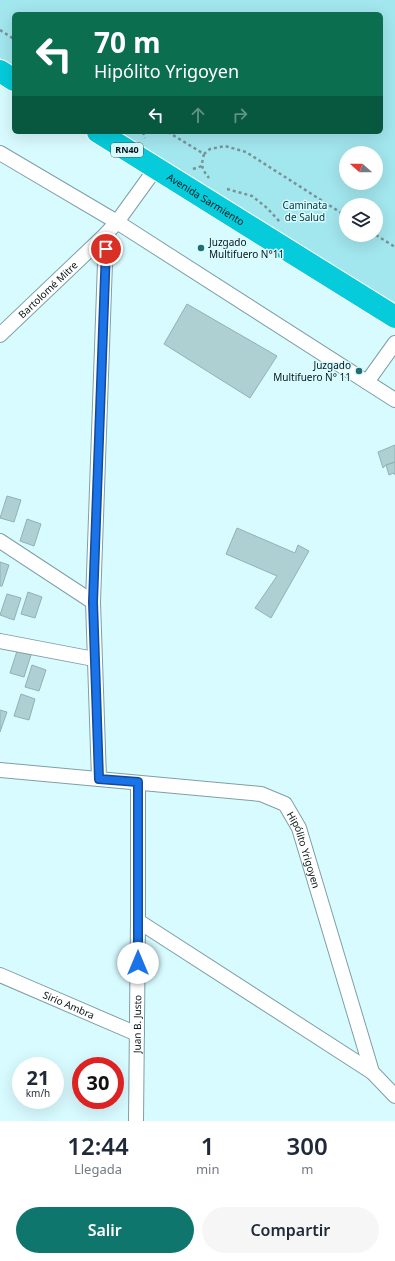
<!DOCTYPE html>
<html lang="es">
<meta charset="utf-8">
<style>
body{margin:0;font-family:"Noto Sans",sans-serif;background:#f6f6f7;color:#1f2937;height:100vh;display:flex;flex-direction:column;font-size:15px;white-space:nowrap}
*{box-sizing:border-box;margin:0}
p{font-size:13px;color:#747a83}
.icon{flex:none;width:22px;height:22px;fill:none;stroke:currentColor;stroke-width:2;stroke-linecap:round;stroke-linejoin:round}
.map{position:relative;height:1121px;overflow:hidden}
.panel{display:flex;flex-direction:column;background:#fff;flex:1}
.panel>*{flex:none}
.guide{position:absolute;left:12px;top:12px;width:371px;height:122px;border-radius:6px;box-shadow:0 4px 16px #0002;background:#0b6e4f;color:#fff;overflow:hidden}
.needle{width:26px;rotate:291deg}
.controls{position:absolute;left:339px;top:146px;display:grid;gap:8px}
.controls a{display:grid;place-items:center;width:44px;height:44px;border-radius:50%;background:#fff;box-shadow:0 4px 16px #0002;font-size:20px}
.speed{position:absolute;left:12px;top:1057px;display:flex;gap:8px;font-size:20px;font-weight:700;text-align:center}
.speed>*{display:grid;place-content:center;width:52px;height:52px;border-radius:50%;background:#fff;box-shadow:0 4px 16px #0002;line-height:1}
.speed small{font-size:10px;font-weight:400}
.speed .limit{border:6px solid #d22;background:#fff;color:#111}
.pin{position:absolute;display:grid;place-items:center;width:34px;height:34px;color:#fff;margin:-17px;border:2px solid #fff;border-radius:50%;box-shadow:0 1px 4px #0007}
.me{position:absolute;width:44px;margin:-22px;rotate:0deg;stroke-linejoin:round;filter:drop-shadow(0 0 3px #0008)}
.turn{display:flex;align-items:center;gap:14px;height:84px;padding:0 16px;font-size:18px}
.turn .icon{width:52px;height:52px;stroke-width:2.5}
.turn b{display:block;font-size:28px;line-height:34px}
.lanes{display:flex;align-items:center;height:38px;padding:0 16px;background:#0003;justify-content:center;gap:20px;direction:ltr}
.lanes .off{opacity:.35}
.eta{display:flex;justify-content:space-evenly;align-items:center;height:68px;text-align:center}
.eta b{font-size:24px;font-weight:600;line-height:28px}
.primary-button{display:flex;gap:8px;margin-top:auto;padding:8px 16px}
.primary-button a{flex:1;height:46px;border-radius:24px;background:#0f766e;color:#fff;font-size:16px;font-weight:600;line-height:46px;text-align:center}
.primary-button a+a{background:#f6f6f7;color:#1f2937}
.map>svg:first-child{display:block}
</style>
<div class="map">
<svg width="395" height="1121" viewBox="0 0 395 1121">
<rect width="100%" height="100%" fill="#d8fbff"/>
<path fill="#a2e6ee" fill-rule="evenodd" d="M0 0H395V312L114 132H381V14H14V67L0 58ZM346 153H376V183H346ZM346 205H376V235H346Z"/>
<path fill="#aed0d3" stroke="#91b2b5" d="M187 304 277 356 250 398 164 344Z
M395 445V462L386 465 383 468 378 452Z
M395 462V475L394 473 389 475 386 465Z
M7 496 21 500 14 522 0 518Z
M27 519 41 524 34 546 20 541Z
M237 528 295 553 298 545 309 551 271 618 255 608 277 576 226 554Z
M0 562 9 565 2 586H0Z
M28 592 42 597 35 618 21 614Z
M7 594 21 598 14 620 0 615Z
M17 651 31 655 24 677 10 673Z
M32 665 46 670 39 691 25 687Z
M21 694 35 699 29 720 14 716Z
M0 710 7 712 0 732Z"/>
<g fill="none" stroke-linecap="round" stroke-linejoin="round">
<defs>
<g id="street">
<path d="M0 153 117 222 395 400"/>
<path id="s1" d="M0 335 106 234 117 222 156 168"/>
<path d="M367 382 395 343"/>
<path d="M0 541 93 602"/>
<path d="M0 641 94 659"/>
<path id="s2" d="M0 770 261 794 285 804 299 828 372 1072 395 1096"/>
<path d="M99 779 93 602 106 234"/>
<path d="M138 921 372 1072"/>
<path id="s3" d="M0 975 137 1034"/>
<path id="s4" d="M136 1121 138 921V783"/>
</g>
<g id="highway">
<path d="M0 71 14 80"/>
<path id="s5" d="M98 132 395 317"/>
</g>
</defs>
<use href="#street" stroke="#7f9fa3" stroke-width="16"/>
<use href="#highway" stroke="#fff" stroke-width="24"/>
<path stroke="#799295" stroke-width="2.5" stroke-dasharray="3 3" stroke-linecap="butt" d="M0 30 14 39
M143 132 145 138
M168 132 204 154 210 149 225 146 246 152 346 216
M204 154C201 166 201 168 209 178
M193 169 202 166
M227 189 252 196 267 208 280 222
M376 235 395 247"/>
<use href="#street" stroke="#fff" stroke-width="14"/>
<use href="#highway" stroke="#05cbda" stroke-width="22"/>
</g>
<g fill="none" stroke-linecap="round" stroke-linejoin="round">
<defs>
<path id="route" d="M106 249 93 602 99 779 138 782V963"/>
</defs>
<use href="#route" stroke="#114b97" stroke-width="10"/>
<use href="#route" stroke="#1a73e8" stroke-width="7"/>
</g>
<g fill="#226d74" stroke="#d8fbff" stroke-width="1.5">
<circle cx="201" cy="248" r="4"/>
<circle cx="359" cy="371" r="4"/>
</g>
<g text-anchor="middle" stroke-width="3" stroke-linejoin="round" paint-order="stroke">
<rect fill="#d8fbff" stroke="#465a5c" stroke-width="1" x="111" y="143" width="32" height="14" rx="3"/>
<g font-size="9" font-weight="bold" fill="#081516">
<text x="127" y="153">RN40</text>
</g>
<g font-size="10" fill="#081516" stroke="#d8fbff">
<text dy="4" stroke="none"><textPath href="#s5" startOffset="127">Avenida Sarmiento</textPath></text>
<text dy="4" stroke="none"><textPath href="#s1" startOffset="66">Bartolomé Mitre</textPath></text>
<text dy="4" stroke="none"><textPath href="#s2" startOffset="338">Hipólito Yrigoyen</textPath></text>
<text dy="4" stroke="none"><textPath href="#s3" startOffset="75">Sirio Ambra</textPath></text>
<text dy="4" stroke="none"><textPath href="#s4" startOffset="97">Juan B. Justo</textPath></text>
</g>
<g font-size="10" fill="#003337" stroke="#d8fbff">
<text x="305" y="209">Caminata<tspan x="305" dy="12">de Salud</tspan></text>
</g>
<g font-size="10" fill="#081516" stroke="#d8fbff" text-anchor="start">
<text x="209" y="246">Juzgado<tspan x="209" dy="12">Multifuero N°11</tspan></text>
<text x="351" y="369" text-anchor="end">Juzgado<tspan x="351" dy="12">Multifuero N° 11</tspan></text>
</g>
</g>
</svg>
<div class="controls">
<a><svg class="needle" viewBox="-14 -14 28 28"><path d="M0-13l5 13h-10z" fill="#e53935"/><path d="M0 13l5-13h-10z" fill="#747a83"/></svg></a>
<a><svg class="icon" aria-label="layers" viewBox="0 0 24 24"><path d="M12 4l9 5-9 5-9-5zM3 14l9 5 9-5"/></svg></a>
</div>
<div class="speed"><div>21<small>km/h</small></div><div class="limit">30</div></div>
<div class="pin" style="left:106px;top:249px;background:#d93025"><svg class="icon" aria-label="arrive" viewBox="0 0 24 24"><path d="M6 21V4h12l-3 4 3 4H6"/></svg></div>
<svg class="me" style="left:138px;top:963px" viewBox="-20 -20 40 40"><circle r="19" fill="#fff"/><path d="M0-13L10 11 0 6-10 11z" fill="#1a73e8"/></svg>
<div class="guide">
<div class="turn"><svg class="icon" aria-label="left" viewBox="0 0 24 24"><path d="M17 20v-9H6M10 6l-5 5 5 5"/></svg><div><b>70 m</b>Hipólito Yrigoyen</div></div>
<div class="lanes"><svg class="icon" aria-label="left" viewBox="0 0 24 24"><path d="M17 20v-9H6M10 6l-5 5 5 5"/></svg><svg class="icon off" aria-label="ahead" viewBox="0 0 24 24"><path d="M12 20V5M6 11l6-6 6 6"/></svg><svg class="icon off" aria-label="right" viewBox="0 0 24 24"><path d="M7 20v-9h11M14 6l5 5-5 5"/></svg></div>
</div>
</div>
<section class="panel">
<div class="eta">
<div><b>12:44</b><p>Llegada</p></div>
<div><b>1</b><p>min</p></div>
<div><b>300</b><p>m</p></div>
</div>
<div class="primary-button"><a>Salir</a><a>Compartir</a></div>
</section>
